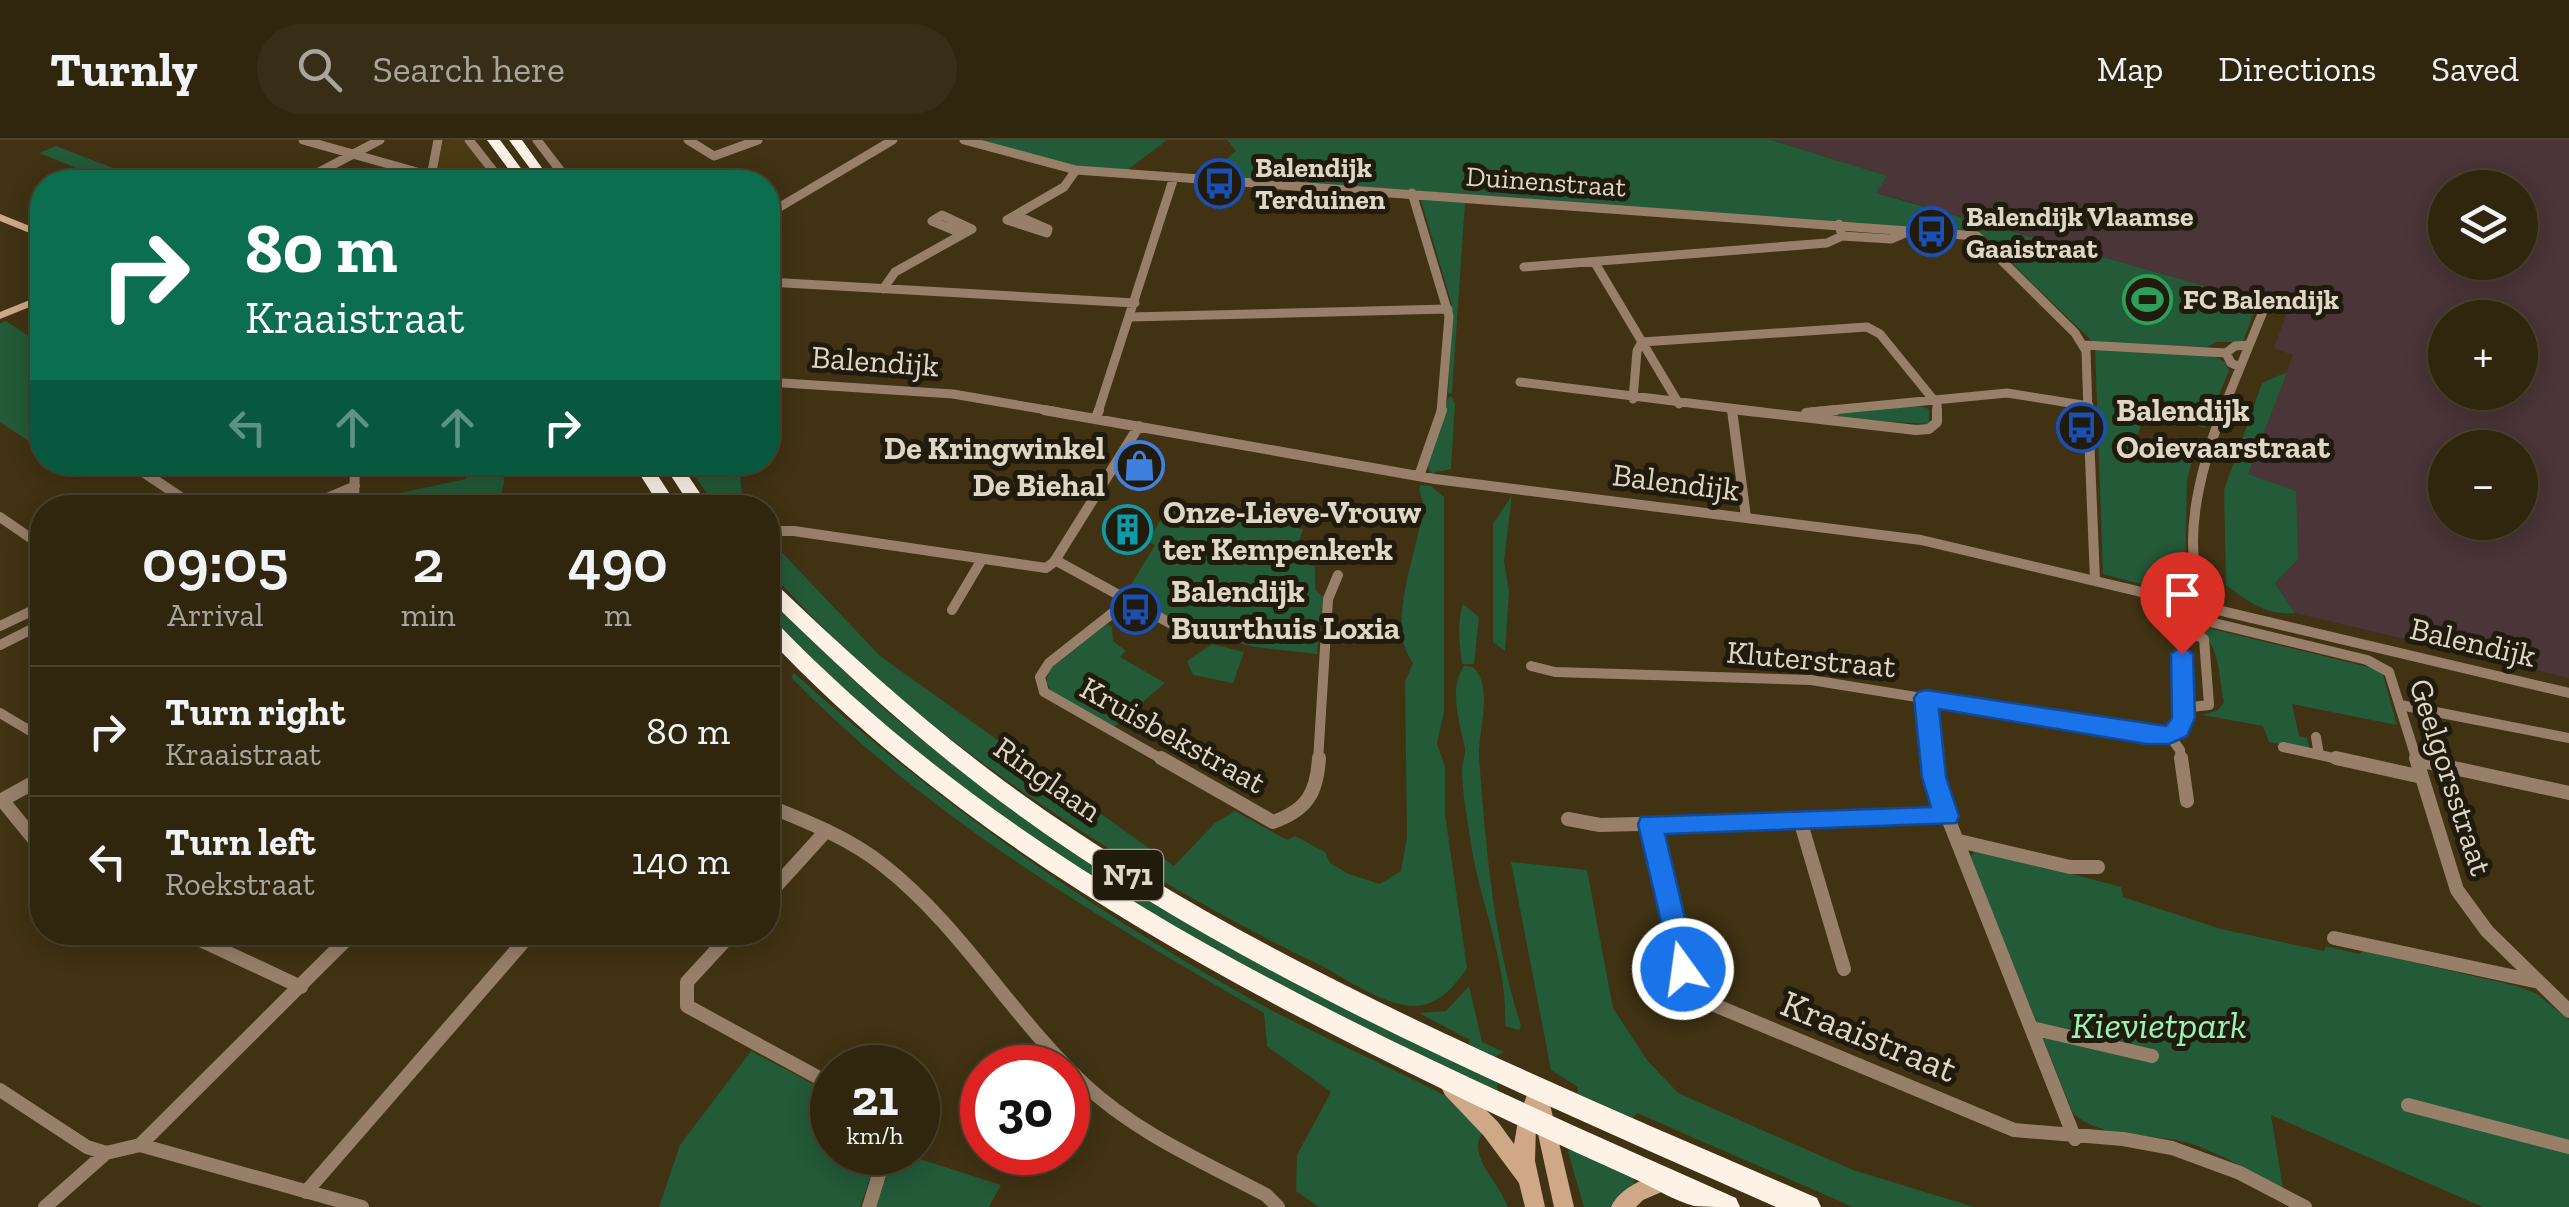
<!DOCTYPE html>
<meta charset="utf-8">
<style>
body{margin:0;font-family:"Zilla Slab",serif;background:#382e17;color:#f1f3f6;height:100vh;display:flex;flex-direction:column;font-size:38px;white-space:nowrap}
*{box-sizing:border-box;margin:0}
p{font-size:32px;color:#a8a59e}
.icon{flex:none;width:55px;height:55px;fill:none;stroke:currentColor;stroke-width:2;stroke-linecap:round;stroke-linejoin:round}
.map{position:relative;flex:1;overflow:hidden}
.panel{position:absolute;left:30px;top:355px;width:750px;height:450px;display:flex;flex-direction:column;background:#30260e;border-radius:40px;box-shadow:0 5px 25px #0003,0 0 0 2px #4b432e}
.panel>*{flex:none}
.hud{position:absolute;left:30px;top:30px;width:750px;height:305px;border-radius:40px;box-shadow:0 5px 25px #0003,0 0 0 2px #4b432e;background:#0b6e4f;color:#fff;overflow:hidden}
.controls{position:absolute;left:2428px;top:30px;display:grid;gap:20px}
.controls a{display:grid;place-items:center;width:110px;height:110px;border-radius:50%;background:#30260e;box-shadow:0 5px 25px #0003,0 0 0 2px #4b432e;font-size:50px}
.speed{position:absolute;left:810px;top:905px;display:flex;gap:20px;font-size:50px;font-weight:700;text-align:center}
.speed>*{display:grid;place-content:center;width:130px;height:130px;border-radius:50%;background:#30260e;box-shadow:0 5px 25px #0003,0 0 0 2px #4b432e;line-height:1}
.speed small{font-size:25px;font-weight:400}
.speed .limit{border:15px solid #d22;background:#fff;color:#111}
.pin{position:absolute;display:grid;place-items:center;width:85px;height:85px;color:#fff;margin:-102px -42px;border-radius:50% 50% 50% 0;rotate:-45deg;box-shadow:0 0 10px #0007}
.pin .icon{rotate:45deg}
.me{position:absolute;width:110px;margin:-55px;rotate:346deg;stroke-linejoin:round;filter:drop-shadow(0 0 8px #0008)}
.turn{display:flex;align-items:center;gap:35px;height:210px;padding:0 50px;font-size:45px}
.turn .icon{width:130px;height:130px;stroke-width:2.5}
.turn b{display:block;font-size:70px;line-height:85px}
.lanes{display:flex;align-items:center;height:95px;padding:0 50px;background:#0003;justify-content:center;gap:50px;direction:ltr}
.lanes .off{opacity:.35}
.eta{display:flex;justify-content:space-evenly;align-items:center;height:170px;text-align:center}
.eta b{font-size:60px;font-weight:600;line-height:70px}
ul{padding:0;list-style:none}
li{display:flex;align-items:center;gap:30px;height:130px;padding:0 50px;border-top:2px solid #4b432e}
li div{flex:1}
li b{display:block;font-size:38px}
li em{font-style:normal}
header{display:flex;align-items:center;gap:60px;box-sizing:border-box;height:140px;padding:0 50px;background:#30260e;border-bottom:2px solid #4b432e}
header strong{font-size:48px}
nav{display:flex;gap:55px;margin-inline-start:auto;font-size:35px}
.search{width:700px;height:90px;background:#382e17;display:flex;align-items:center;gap:25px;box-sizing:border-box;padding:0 35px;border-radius:55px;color:#a8a59e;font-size:38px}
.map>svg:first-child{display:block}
</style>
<header>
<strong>Turnly</strong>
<div class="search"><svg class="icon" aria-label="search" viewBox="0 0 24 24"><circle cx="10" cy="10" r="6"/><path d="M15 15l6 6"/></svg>Search here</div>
<nav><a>Map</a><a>Directions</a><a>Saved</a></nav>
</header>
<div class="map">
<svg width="2569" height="1067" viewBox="0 0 2569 1067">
<rect width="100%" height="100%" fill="#403213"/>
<path fill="#4b3a12" d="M451 0H464L496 42H434L439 4Z"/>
<path fill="#4a3538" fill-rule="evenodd" d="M1773 0H2569V538L2295 473 2275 443 2247 335 2293 215 2274 208 2288 170 1875 52 1887 36ZM2445 48H2520V122H2445ZM2445 178H2520V252H2445ZM2445 308H2520V382H2445Z"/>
<path fill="#235a38" d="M974 0H1167L1126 31 1054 23Z
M1227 0H1772L1887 36 1876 53 2258 161 2243 202H2217L2207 207 2094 203 1985 97 1973 93 1221 36 1224 21 1236 11Z
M56 6 149 42H119L104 37 91 42H53L82 30 39 13Z
M1420 57 1465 63 1452 253 1448 254 1452 165Z
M6 181 42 205V302L36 306 0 282V183Z
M2095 208 2209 214 2225 222 2229 231 2205 288 2147 270 2136 299 2193 318 2187 340 2185 445 2163 450 2103 434Z
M2287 232 2248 334 2296 351 2298 419 2275 443 2295 473C2267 476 2247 461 2226 445L2224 350 2262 243Z
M1452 257 1455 264 1451 329 1432 333 1427 327 1448 258Z
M1916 265 1929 269V284L1826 278 1825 273Z
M467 323H503L504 343 500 358 484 367H362V361L466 339Z
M685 323H739L743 367H717Z
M1420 345 1431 346 1444 357V572L1437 603 1445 627V674L1467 828C1455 846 1439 865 1415 866 1384 866 1345 838 1318 824 1127 732 907 590 768 429V402H772L880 516 1174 726 1215 683 1235 671 1287 700 1295 696 1325 712 1330 723 1349 734 1380 744 1401 731 1407 697 1405 542 1413 523C1384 486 1419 409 1423 367 1424 357 1418 356 1420 345Z
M1512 355 1504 421 1509 452 1505 511 1493 502V384Z
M1170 363 1303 389 1293 422 1315 426V449L1323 457 1317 514 1255 507 1197 493 1126 453 1155 405 1148 402Z
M768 459 890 574 991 654 1497 941 1498 952C1235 828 968 688 768 474Z
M1463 464 1479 477 1474 524H1462C1459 502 1457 484 1463 464Z
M1107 484 1112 487 1113 501 1126 511 1120 517 1165 543 1113 588 1052 553 1046 542 1051 528Z
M2192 484 2376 529 2383 535 2397 585 2292 564 2299 596 2307 598 2310 610 2269 602 2263 586 2202 575 2218 570 2224 562C2217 529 2222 505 2192 484Z
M1212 504 1244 512 1233 543 1193 535 1187 521Z
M1464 526 1473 527C1494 547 1478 591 1479 617 1485 700 1494 805 1521 885L1519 890 1505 886C1508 823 1481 766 1471 705 1468 681 1462 653 1462 629 1462 623 1466 614 1465 608 1460 585 1448 548 1464 526Z
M794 533C934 659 1084 766 1249 858 1317 896 1390 926 1459 963L1484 991C1464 1014 1500 1043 1508 1067H1319L1296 1051 1297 1015 1331 952 1267 906 1264 873C1097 777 926 676 791 537Z
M1978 709 2121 747 2123 757 2221 789 2324 811 2326 806 2359 814 2363 811 2517 846 2537 854 2569 880V1067H2483L2271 975 2283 1049C2254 1033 2224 1015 2192 1004 2155 992 2100 1000 2073 973L1970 717Z
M1511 722 1587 730 1613 868 1647 920 1678 953 1853 1030 1974 1067H1853L1637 973 1631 980 1577 956 1578 947 1551 930Z
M1469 846 1482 902 1504 912 1494 917 1468 904 1470 900 1419 873 1446 871Z
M751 911 832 954V1012L879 1013 860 1067H659L680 1005Z
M1571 1008 1633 1037 1635 1042 1610 1067H1584L1568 1012Z
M895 1013H901L1001 1045 989 1067H875Z"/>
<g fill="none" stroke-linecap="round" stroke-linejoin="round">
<path stroke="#977f6a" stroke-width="9" d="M303 0 431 36
M469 0 502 42
M537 0 569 42
M688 0 714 16 758 0
M964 0 1076 30 1977 96 2075 193 2086 211 2088 272
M300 42 380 0
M430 42 438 0
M1412 53 1449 176 1441 272
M768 74 893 0
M942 75 972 89 963 94 932 81Z
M1016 75 1048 89 1047 93 1007 80 1064 47 1076 30
M1842 96 1891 99 1914 89
M1595 123 1679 264
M1524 127 1827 103 1842 96 1839 84
M768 142 1135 163
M883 149 895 132 963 94
M1130 177 1448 169
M1642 202 1867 187 1880 194 1937 264V272
M2084 205 2226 213
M2240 227 2231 223 2226 213 2235 206 2249 205
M768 242 953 254 1058 272
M1520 242 1762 272
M1633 259 1637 211 1642 202
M1098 272 1174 37
M1811 272 2007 253 2089 266
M2222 272 2266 164"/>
<path stroke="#977f6a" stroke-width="10" d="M1044 270 1435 339 1921 400 2569 553
M1732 270 1746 377
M1740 270 1916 290 1929 289 1937 282V270
M2088 270 2095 440
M1806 273 1836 270
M1096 278 1099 270
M128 322 179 356 188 368
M1419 336 1442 270
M304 368 355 346
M354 368 355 322
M0 377 42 406
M771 391H794L1046 428 1054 422 1139 286
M1055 420 1179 488
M1129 460 1049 523 1040 537 1044 552 1165 621
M2212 466C2173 419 2203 321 2223 270
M952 470 981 421
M2181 475 2367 520 2389 532 2417 621
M0 486 42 466
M2181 487 2204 499 2209 565 2183 568
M0 505 42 484
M1531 526 1555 532 1811 540 2158 596 2179 590 2184 578 2181 460
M1926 558 1932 621
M2400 565 2569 598
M0 573 42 598
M2169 595 2180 610 2181 621
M2316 597 2319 615
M2283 607 2347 621
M2417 620 2421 621
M1318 621 1328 459 1338 435"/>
<path stroke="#977f6a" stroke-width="14" d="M1161 618 1273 682C1307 670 1317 653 1319 618
M1932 618 1940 658 2075 999
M2181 618 2187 661
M2336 618 2422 637
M2416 618 2457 750 2487 791 2569 871
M2417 620 2569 653
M2 660 42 709
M0 661 42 638
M768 666C808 682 849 698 883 725 962 787 1011 876 1084 944 1136 993 1204 1022 1266 1055L1278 1067
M1568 679 1600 685 1947 676
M1800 680 1844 829
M1650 684C1662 746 1666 816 1712 864L2014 990 2123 999 2172 1008 2240 1033 2305 1067
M1959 701 2070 727H2098
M768 755 826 691
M183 792 301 847
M733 792 687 842V866L832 945
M2334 798 2539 842
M2032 888 2152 916
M0 950 87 1007 106 1013 140 1005 362 1067
M2408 965 2569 1007
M140 1005 354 792
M306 1052 532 792
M45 1067 106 1013
M869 1067 886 1012"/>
<path fill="#cfa987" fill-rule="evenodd" d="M0 74 42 91V98L0 81Z
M42 155V162L0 179V172Z
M1452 940 1459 943 1498 982 1514 1004 1518 981 1531 943 1538 940 1545 943 1574 1067H1554L1536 985 1535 1021 1545 1067H1525L1519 1043 1484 996 1445 955 1442 949 1445 943Z
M1666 1030 1673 1033 1676 1040 1673 1047 1643 1060 1636 1067H1611C1621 1046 1645 1039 1666 1030Z"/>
<path fill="#fef2e7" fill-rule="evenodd" d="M487 0H500L531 42H518Z
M509 0H522L552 42H540Z
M632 322H649L679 368H661Z
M662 322H679L710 368H692Z
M768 442 775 443C848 513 922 580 1004 641 1244 818 1544 939 1817 1058L1821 1067H1776C1508 948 1224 830 989 653 910 593 838 527 768 458Z
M768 479 775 481C1036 753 1397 907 1736 1058L1740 1067C1726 1067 1708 1067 1694 1066 1675 1061 1656 1049 1639 1041 1597 1022 1556 1003 1515 984 1248 857 972 715 768 498Z"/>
</g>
<path fill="#1a73e8" stroke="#114b97" stroke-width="2.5" d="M2182 506 2193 514 2195 578 2187 596 2169 604H2146L1939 569 1946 637 1959 676 1956 683 1665 694 1697 829 1693 837 1683 841 1674 837 1638 684 1641 677 1931 667 1922 637 1914 558 1918 552 1926 550 2166 586 2172 578 2171 514Z"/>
<defs>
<symbol id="bus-ring" viewBox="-11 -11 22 22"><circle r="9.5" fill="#211b0e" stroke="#1a4fb4" stroke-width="1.5"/><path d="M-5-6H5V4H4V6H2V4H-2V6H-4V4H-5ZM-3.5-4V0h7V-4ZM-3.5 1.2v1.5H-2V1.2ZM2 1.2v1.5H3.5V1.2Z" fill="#1a4fb4"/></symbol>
<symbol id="stadium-ring" viewBox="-11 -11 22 22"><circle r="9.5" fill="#211b0e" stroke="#2e9e5b" stroke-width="1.5"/><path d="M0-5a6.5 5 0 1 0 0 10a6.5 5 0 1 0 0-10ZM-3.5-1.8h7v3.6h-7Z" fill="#2e9e5b"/></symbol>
<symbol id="shop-ring" viewBox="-11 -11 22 22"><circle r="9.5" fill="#211b0e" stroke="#3f7fe0" stroke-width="1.5"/><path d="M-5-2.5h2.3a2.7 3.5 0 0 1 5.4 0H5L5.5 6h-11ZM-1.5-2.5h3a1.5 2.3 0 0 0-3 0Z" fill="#3f7fe0"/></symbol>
<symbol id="building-ring" viewBox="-11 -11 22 22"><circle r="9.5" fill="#211b0e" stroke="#0f9aa8" stroke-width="1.5"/><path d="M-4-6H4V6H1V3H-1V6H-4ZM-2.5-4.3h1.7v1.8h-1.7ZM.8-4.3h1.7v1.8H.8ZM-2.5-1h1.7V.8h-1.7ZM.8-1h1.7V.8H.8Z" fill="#0f9aa8"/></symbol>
</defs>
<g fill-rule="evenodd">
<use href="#bus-ring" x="1192" y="16" width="55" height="55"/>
<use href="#bus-ring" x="1904" y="64" width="55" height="55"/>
<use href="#stadium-ring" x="2120" y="132" width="55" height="55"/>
<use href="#bus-ring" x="2054" y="260" width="55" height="55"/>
<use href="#shop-ring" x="1112" y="298" width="55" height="55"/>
<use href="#building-ring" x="1100" y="362" width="55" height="55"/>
<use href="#bus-ring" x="1108" y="442" width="55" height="55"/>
</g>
<g text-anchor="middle" stroke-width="10" stroke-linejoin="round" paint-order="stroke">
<g font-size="28" font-weight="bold" fill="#dfd6c5" stroke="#211b0e" text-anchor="start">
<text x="1255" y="37">Balendijk<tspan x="1255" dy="32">Terduinen</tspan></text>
<text x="1966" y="86">Balendijk Vlaamse<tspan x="1966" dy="32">Gaaistraat</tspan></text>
<text x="2183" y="169">FC Balendijk</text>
</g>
<g font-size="28" fill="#dfd6c5" stroke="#211b0e">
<text transform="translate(1546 41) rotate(4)" y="10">Duinenstraat</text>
</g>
<rect fill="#211b0e" stroke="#a69e8e" stroke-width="2.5" x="1093" y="710" width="70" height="50" rx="8"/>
<g font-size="30" font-weight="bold" fill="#dfd6c5">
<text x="1128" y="745">N71</text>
</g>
<g font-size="32" fill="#dfd6c5" stroke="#211b0e">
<text transform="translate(875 221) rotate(4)" y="11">Balendijk</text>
<text transform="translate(1676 342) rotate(7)" y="11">Balendijk</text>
<text transform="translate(2473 502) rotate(13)" y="11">Balendijk</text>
<text transform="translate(1811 519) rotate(5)" y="11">Kluterstraat</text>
<text transform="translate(1173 595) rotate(29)" y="11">Kruisbekstraat</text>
<text transform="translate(2451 637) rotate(72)" y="11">Geelgorsstraat</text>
<text transform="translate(1048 639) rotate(35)" y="11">Ringlaan</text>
</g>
<g font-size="32" font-weight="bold" fill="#dfd6c5" stroke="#211b0e" text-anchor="start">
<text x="2116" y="281">Balendijk<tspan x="2116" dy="37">Ooievaarstraat</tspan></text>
<text x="1105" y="319" text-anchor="end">De Kringwinkel<tspan x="1105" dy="37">De Biehal</tspan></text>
<text x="1163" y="383">Onze-Lieve-Vrouw<tspan x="1163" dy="37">ter Kempenkerk</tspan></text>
<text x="1171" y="462">Balendijk<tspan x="1171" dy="37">Buurthuis Loxia</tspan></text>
</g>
<g font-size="38" font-style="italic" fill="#96f3b4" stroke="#211b0e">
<text x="2159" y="898">Kievietpark</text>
</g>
<g font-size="38" fill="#dfd6c5" stroke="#211b0e">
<text transform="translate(1869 896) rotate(22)" y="13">Kraaistraat</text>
</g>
</g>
</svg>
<div class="controls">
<a><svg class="icon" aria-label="layers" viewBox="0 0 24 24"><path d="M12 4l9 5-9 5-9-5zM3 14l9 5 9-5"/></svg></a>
<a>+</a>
<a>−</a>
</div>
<div class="speed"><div>21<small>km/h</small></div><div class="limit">30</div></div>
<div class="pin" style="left:2182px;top:514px;background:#d93025"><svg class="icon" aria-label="arrive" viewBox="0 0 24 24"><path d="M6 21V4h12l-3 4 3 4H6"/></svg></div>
<svg class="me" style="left:1683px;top:829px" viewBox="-20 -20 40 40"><circle r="17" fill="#1a73e8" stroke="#fff" stroke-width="3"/><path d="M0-11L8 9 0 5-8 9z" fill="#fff"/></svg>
<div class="hud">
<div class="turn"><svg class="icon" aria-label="right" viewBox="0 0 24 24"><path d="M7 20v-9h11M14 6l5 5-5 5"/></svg><div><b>80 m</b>Kraaistraat</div></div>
<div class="lanes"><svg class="icon off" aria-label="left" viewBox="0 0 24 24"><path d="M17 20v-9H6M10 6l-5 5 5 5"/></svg><svg class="icon off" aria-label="ahead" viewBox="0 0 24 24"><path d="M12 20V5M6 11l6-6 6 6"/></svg><svg class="icon off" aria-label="ahead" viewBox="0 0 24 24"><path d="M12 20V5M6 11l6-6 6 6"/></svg><svg class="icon" aria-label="right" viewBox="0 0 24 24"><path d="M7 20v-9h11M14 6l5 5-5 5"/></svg></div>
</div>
<section class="panel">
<div class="eta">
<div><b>09:05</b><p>Arrival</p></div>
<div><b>2</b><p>min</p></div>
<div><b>490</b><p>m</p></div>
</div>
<ul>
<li><svg class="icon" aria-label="right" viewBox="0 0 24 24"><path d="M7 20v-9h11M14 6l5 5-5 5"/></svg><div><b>Turn right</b><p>Kraaistraat</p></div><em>80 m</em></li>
<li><svg class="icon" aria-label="left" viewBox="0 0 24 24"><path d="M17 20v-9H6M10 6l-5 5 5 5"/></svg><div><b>Turn left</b><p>Roekstraat</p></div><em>140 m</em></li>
</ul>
</section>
</div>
